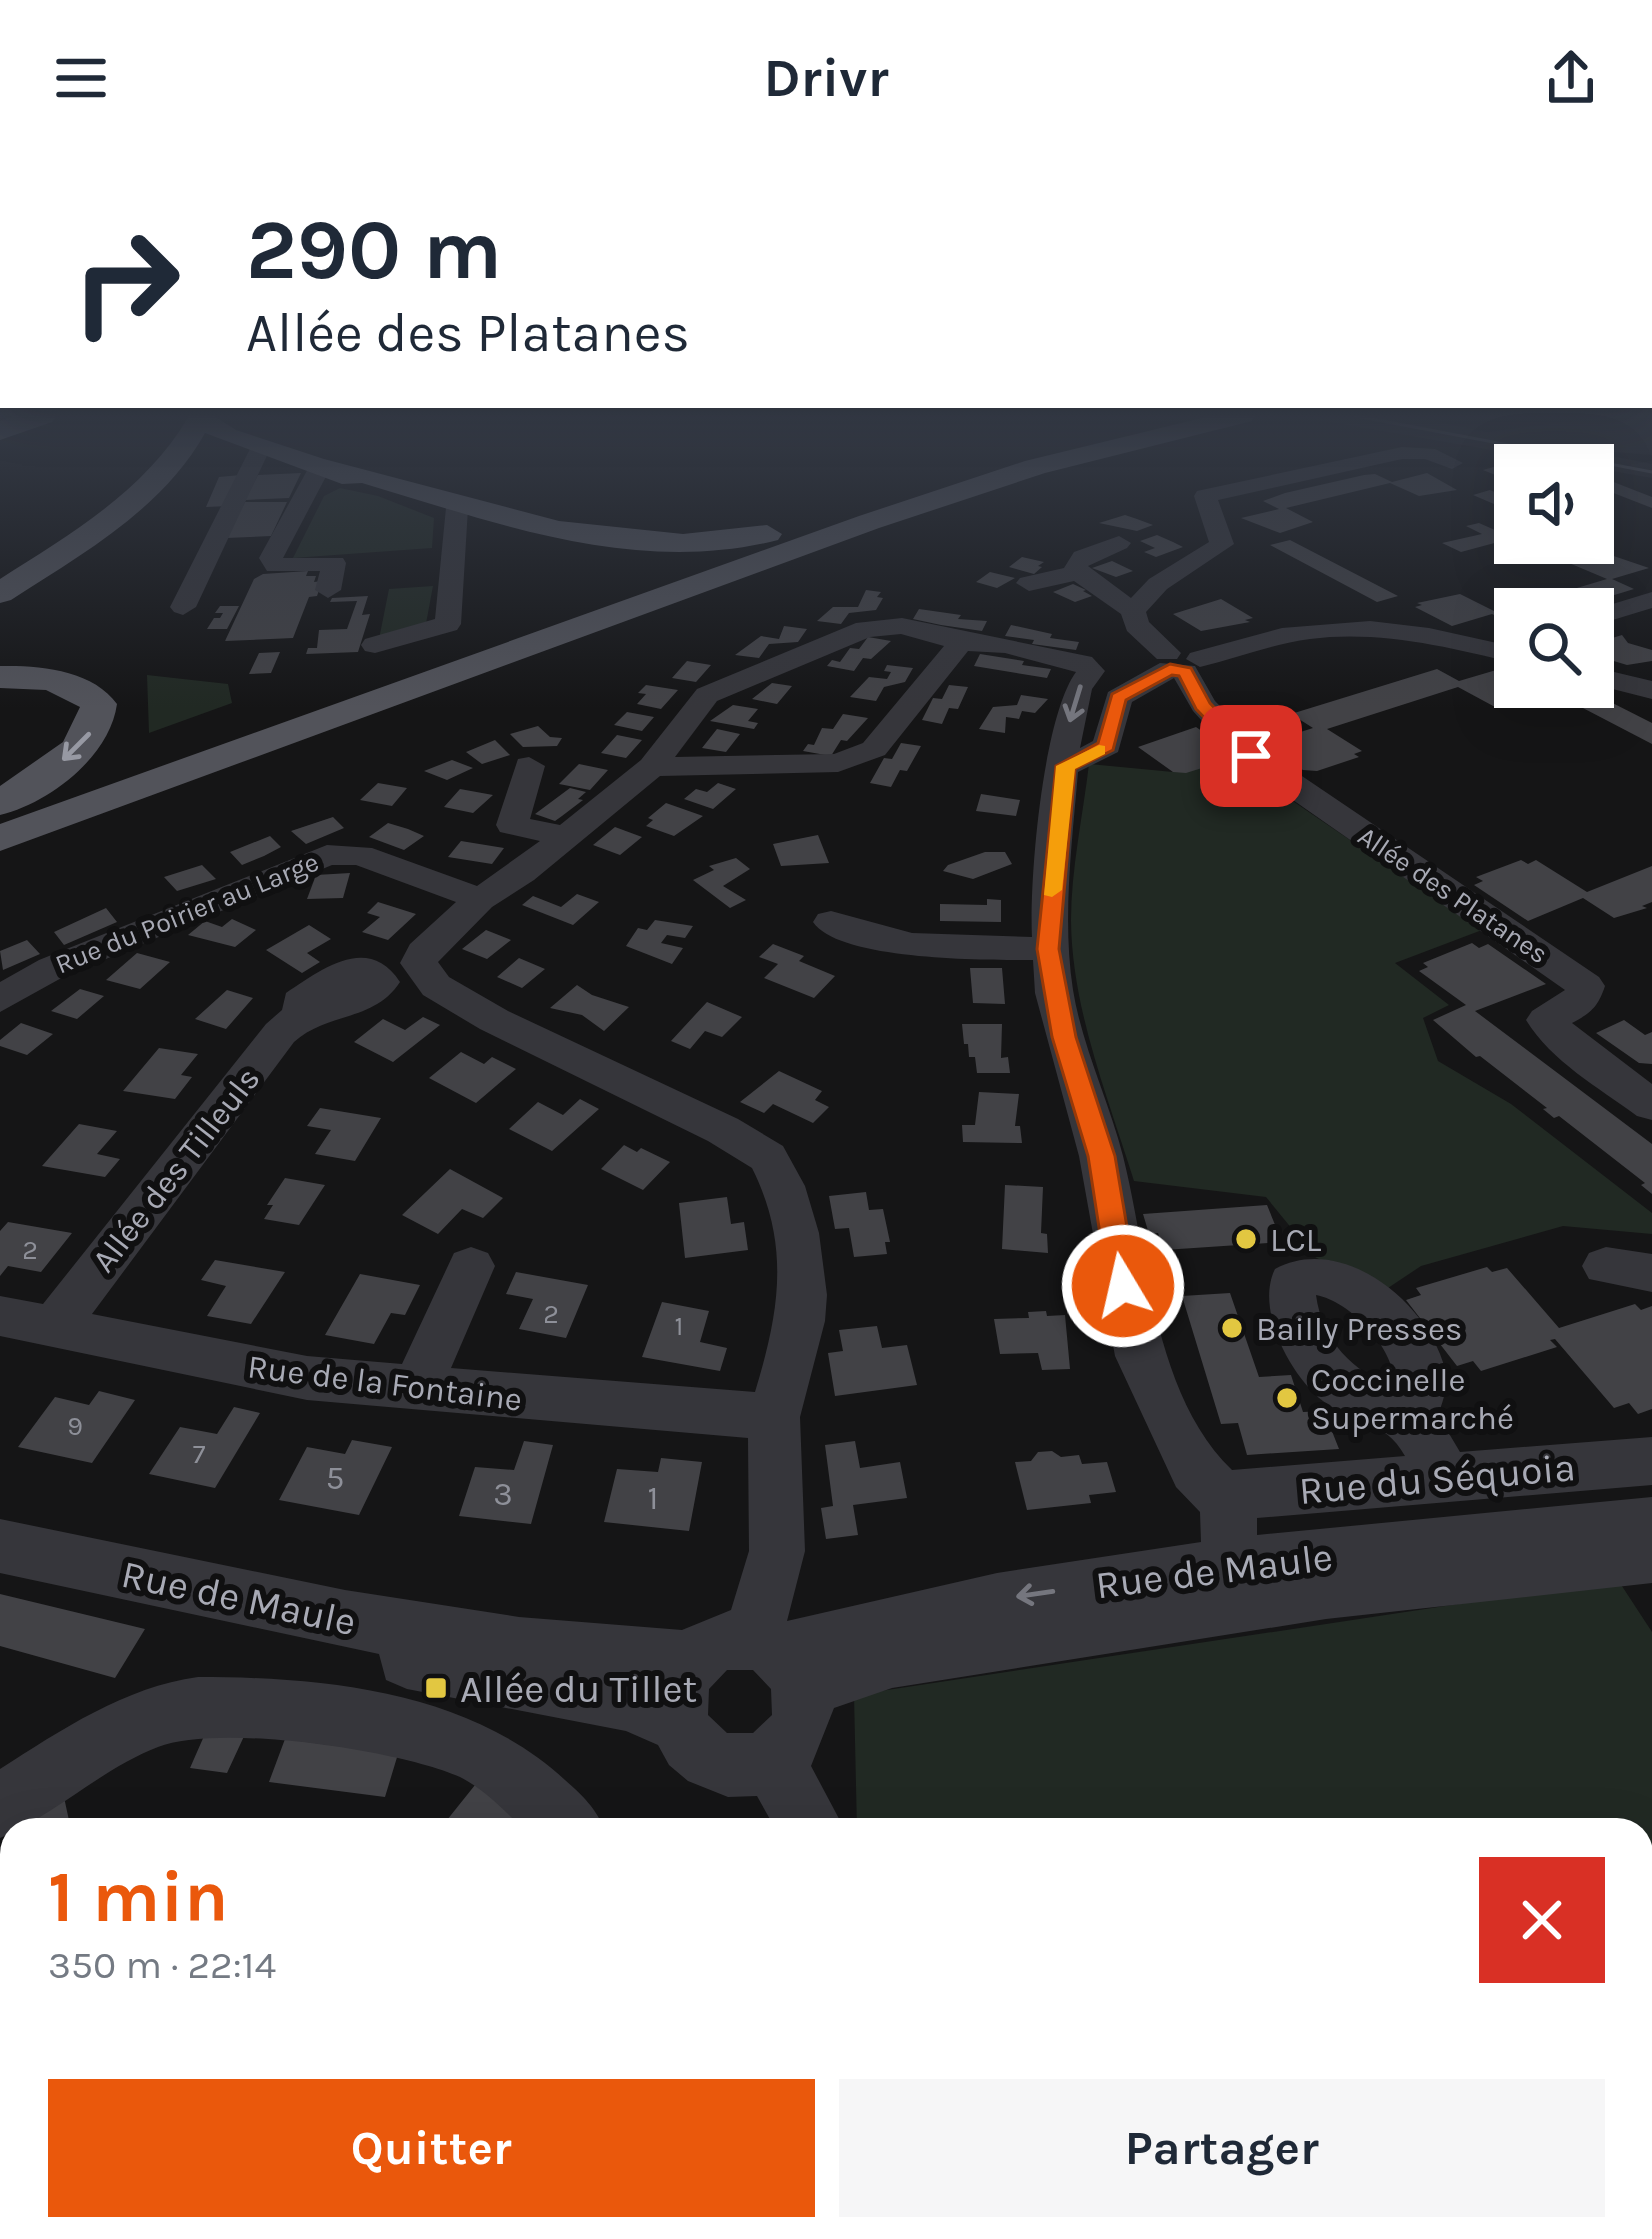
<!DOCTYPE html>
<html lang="fr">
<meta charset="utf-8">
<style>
body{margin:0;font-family:Karla,sans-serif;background:#f6f6f7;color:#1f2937;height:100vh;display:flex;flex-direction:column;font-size:45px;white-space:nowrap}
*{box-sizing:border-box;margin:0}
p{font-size:39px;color:#747a83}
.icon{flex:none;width:66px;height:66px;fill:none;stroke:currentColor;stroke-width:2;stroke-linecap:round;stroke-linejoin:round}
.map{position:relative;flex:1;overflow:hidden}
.side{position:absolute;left:0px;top:1662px;width:1653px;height:423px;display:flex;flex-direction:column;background:#fff;border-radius:36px 36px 0 0;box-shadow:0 12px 48px #0002}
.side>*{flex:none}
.guide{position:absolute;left:0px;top:0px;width:1653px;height:252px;box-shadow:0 12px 48px #0002;background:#fff;color:#1f2937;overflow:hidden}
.fabs{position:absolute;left:1494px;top:288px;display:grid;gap:24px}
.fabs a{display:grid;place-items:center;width:120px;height:120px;border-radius:0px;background:#fff;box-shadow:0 12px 48px #0002;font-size:60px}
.pin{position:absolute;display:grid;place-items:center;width:102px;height:102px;color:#fff;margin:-51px;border-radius:24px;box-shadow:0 6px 18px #0006}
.me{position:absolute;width:132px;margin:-66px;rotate:351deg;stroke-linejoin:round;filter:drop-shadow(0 0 9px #0008)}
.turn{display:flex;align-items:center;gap:42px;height:252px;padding:0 48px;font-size:54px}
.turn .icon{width:156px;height:156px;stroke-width:2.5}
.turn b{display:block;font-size:84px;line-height:102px}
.round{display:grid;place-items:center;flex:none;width:126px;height:126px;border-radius:0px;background:#f6f6f7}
.head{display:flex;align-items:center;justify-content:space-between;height:204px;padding:0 48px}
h1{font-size:72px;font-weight:700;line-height:90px;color:#ea580c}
.action{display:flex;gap:24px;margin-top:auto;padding:24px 48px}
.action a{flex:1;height:138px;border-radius:0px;background:#ea580c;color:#fff;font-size:48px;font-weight:700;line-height:138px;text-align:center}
.action a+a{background:#f6f6f7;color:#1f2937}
header{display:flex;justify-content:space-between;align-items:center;height:156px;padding:0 48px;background:#fff;font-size:54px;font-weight:700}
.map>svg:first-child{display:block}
</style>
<header><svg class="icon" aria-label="menu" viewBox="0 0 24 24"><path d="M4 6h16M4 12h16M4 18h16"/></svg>Drivr<svg class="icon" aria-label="share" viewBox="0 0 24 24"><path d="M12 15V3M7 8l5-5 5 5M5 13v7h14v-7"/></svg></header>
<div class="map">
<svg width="1652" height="2083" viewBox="0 0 1652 2083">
<rect width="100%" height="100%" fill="#151516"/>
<path fill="#212123" d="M1410 260 1487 276 1612 260H1652V299L1576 293 1652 308V322L1302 261Z"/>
<path fill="#212923" d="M340 332 378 340 434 362 432 392 293 402 324 340Z
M433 430 425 473 379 483 389 433Z
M147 519 228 528 232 547 149 577Z
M1231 603 1482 774 1395 807 1449 849 1423 862 1438 905 1511 948 1652 1057V1078L1563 1070 1421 1110 1382 1136 1315 1101 1266 1041 1134 1025C1108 941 1072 854 1071 765 1071 713 1083 659 1089 608L1173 616Z
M1618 1424 1652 1476V1814L1641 1817V1674H857L854 1539Z"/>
<path fill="#2e333b" d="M90 2073H384L411 2083H96Z"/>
<path fill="#424246" d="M1515 305 1530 309H1515V327L1483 314Z
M301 317 289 342 245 344 258 319Z
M1427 317 1457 334 1419 340 1390 327 1286 352 1313 366 1280 377 1241 362 1279 353 1263 345 1285 337 1364 319 1375 318 1392 326Z
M1593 318 1652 341V352L1593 329Z
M241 319 228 350 206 351 219 321Z
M1490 334 1515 345V357L1473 339Z
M245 346H287L271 380 226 382Z
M1125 359 1137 363 1153 369 1137 375 1099 367Z
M1479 367 1513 382 1461 396 1442 387 1482 378 1466 370Z
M1157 379 1173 386 1183 391 1156 401 1144 396 1155 392 1140 385Z
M1290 384 1398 440 1377 446 1270 389Z
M1599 395 1649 412 1612 423 1634 433 1621 437 1567 453H1515V469L1492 458 1452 470 1415 451 1422 449 1417 447 1460 438 1496 456 1607 423 1569 407Z
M1022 401 1044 406 1038 410 1042 411 1034 418 1009 411Z
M1112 405 1133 415 1116 421 1092 412Z
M308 415 306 420H316L314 426 322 425 317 440 309 441 293 482 225 485 254 423 263 418Z
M990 416 1015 422 997 432 976 426Z
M1073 428 1086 434 1083 435 1092 440 1075 446 1053 436Z
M866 434 881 436 877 441 883 442 876 454 849 457 841 468 817 465 833 451H858Z
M368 440 362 459 370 458 358 496 306 498 308 492H317L319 474 347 473 357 445 330 446 332 442Z
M1221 443 1253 462 1245 464 1250 466 1201 475 1173 458Z
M220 450H239L227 473H207L214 462H220L223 457H215Z
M919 453 961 459 958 463 987 465 982 475 941 469 913 463Z
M1011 469 1052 478 1050 482 1079 486 1076 494 1032 488 1034 484 1005 480Z
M784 470 807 473 798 486 769 488 759 502 735 499 761 480 779 483Z
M1622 479 1628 487 1652 494V505L1627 509 1607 503 1602 495 1609 483Z
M868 481 891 485 871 503 863 502 854 515 827 510 832 504 840 506 850 492 859 493Z
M280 496 271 517 249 518 259 497Z
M980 498 1024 505 1022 509 1051 513 1047 522 974 510Z
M687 505 711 509 696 526 672 522Z
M887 509 913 512 905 526 884 531 876 545 850 541 869 521 887 523 891 516 884 515Z
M1503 512 1515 518V531H1540L1546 534 1539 536 1545 540 1508 552 1495 551 1458 531 1327 573 1362 595 1354 598 1359 601 1317 615 1303 614 1263 588 1313 572 1291 558 1437 513 1459 525Z
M772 527 792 530 777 548 752 543Z
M646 529 678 534 661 553 637 548 646 538 638 537Z
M949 529 968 531 958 553 949 552 942 568 922 564 933 542 942 543Z
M1581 531 1652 567V588L1558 539Z
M1021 539 1048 543 1035 557 1022 555 1019 563 1006 561 1005 577 979 573 993 551 1017 549Z
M733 549 758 553 748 565 758 567 754 573 710 565Z
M627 556 654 561 642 575 614 569Z
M843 558 868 562 847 585 841 584 831 600 803 595 808 588 814 589 822 572 833 573Z
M538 570 550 581 562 582 557 590 523 591 510 578Z
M1196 571 1234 597 1225 599 1231 603 1186 617 1173 616 1138 591Z
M717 573 740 578 726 596 702 592Z
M617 579 642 584 626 602 601 597Z
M495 584 510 599 482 608 466 596Z
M901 587 921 590 907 615 900 614 891 631 870 627 884 602 892 603Z
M452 604 473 612 447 624 424 615Z
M579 608 608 614 590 634 559 628Z
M378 627 407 632 392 650 360 644Z
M718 627 736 633 713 653 684 643 696 633 707 636Z
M570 632 586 636 578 643 583 644 562 660 555 665 535 658Z
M460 633 493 639 473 657 444 651Z
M981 638 1020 644 1016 660 976 655Z
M666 647 703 660 674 680 646 670 653 664 648 662Z
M333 661 344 672 306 688 291 675Z
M388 667 408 673 424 680 404 694 369 681Z
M615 671 642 681 620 699 593 689Z
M818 679 829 707 781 710 773 688Z
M270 680 281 691 264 700 242 709 230 696Z
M461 685 504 692 492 708 448 701Z
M985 696H1005L1012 708 973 723 943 715 948 709Z
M736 702 750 713 723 730 746 744 730 752 693 724 714 714 709 710Z
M1521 704 1528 708 1536 704 1587 736 1652 710V746L1642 750 1647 752 1614 762 1583 742 1528 765 1474 729 1483 725 1476 721Z
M202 709 216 723 177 735 164 721Z
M350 717 343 742 307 743 316 719Z
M577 738 599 746 573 769 522 749 533 740 561 751Z
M987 743 1001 744V766L940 765V748L987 749Z
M378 746 416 758 388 784 362 776 380 761 367 757Z
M106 752 117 766 64 789 54 776Z
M232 763 256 774 235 791 188 779 205 765 222 771Z
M655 764 693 770 685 782 667 779 661 787 683 792 672 808 626 790 638 772 647 774Z
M309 769 331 783 307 797 320 806 302 817 266 794Z
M486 774 511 784 487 803 462 793Z
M27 784 40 798 3 814 0 795Z
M1472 787 1479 792 1488 788 1546 828 1475 855 1652 988V1038L1641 1029 1645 1027 1559 960 1554 962 1543 953 1547 952 1480 900 1476 901 1433 864 1466 849 1419 815 1428 811 1423 807Z
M773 788 804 800 799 805 835 820 814 842 764 822 778 808 759 801Z
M137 797 170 806 140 833 106 824Z
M519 802 545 813 522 832 497 821Z
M970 812H1002L1005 848 973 847Z
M577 829 592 839 629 851 604 875 582 859 550 852Z
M80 833 104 840 77 863 51 855Z
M227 834 253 842 226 873 195 863Z
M707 846 742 861 722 881 705 875 690 893 671 885Z
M423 861 440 869 393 906 354 886 383 863 405 874Z
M1624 864 1645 879 1652 876V908L1639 907 1596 877Z
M21 867 53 878 27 899 0 890V884Z
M962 868H1002L1001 902 1008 901 1010 917H977L975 901H969L968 888H964Z
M159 892 198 898 181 919 192 921 175 943 123 935Z
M461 896 484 908 492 901 516 913 476 947 429 922Z
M779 915 822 935 815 944 829 951 813 967 773 948 764 957 740 946Z
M979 936 1019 938 1015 970H1020L1022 987 963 986 962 969H975Z
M580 943 599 953 552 995 509 973 538 946 563 959Z
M320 952 381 962 355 1005 315 998 331 974 307 970Z
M79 968 117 975 97 998 120 1003 105 1021 42 1010Z
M624 989 637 996 641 992 670 1006 643 1034 601 1013Z
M450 1013 503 1042 483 1062 462 1053 438 1078 402 1059Z
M285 1022 325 1029 299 1069 264 1063 273 1049H267Z
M1005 1029 1043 1031 1041 1077 1047 1078 1048 1097 1002 1093Z
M866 1036 869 1054 883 1053 890 1086H885L887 1098 854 1101 849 1072 835 1073 829 1040Z
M727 1041 731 1068 744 1066 748 1094 685 1102 679 1047Z
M1267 1049 1282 1086 1164 1094 1158 1077 1149 1078 1143 1058Z
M8 1066 72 1077 41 1116 8 1110 0 1120V1075Z
M215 1104 285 1116 251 1168 207 1160 226 1130 201 1124Z
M1487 1111 1492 1116 1507 1112 1559 1172 1635 1148 1641 1154 1652 1150V1253L1638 1258 1629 1247 1614 1252 1555 1183 1550 1184 1557 1191 1481 1215 1473 1205 1457 1210 1406 1144 1421 1139 1416 1132Z
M516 1116 588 1129 566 1182 519 1173 533 1143 506 1138Z
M360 1118 420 1129 405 1159 391 1157 374 1188 325 1179Z
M1230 1137 1259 1221 1291 1219 1303 1256 1324 1255 1339 1293 1247 1299 1238 1267 1221 1268 1182 1140Z
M662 1146 709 1155 700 1186 727 1192 720 1215 642 1201Z
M1046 1155 1047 1160 1065 1159 1070 1213 1042 1214 1038 1197 1000 1198 994 1163 1029 1162 1028 1156Z
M877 1170 882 1192 907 1189 917 1229 835 1240 828 1197 843 1195 839 1174Z
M99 1235 135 1244 92 1307 18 1291 55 1241 89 1249Z
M234 1251 260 1257 215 1332 149 1318 180 1271 217 1278Z
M352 1284 392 1291 359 1359 279 1344 307 1291 345 1298Z
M524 1285 553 1289 531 1368 459 1360 475 1311 514 1314Z
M855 1285 860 1312 900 1306 907 1342 853 1349 858 1379 826 1383 821 1352 833 1350 825 1289Z
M1052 1295 1061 1301 1079 1299 1082 1308 1107 1306 1116 1336 1089 1339 1091 1347 1027 1354 1015 1306 1031 1305 1038 1296Z
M661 1302 702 1306 689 1375 604 1366 617 1313 658 1316Z
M0 1438 145 1473 115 1522 0 1490Z
M208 1571 246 1576 227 1617 190 1612Z
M285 1583 398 1598 385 1641 269 1626Z
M479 1624 521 1659 509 1674H439Z
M62 1632 70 1669 62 1674H20L16 1656Z
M12 1753V1820L6 1823 0 1760Z
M1098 2073H1182L1185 2083H1101Z
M1270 2073H1392L1394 2077 1374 2083H1273Z
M1523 2073H1594V2074L1565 2083H1527Z"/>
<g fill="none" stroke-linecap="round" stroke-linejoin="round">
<path fill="#36363b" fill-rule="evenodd" d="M261 285 271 291 196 451 183 459 174 456 170 451 251 291Z
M1402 291 1435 293 1463 307 1452 313 1425 303H1402L1218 344 1234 388 1167 433 1146 456 1149 466 1181 497 1177 503H1157L1127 475 1121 458 1074 425 1029 435 1016 427 1020 422 1064 412 1074 396 1119 380 1131 387 1127 392 1088 410 1131 442 1149 423 1209 386 1194 340 1197 335Z
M320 305 331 311 283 402H343L346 407 341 434 328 442 315 434 320 415H267L259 402 309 311Z
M457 345 468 352 461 468 457 474 375 497 365 495 361 489 365 483 435 463 446 352Z
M1652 436V452L1593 470V454Z
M902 462 1092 501 1105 515 1092 533 1080 592 1093 585 1108 536 1160 507 1195 510 1215 545 1262 593 1599 821 1605 830C1598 851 1591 857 1572 867L1652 928V964L1637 960C1598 931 1552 906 1526 864L1532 855 1565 834 1240 607 1193 555 1174 522 1132 546 1118 596 1078 616C1072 688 1062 762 1073 834 1082 890 1109 945 1123 1000 1148 1100 1154 1239 1232 1314L1405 1300C1384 1262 1355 1270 1323 1245 1290 1219 1255 1153 1275 1113 1342 1077 1428 1146 1445 1213 1449 1229 1443 1245 1438 1259L1460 1296 1652 1281V1329L1257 1362V1379L1652 1341V1427L1326 1463 892 1532 834 1552 811 1610 845 1674H776L757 1640 728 1641 688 1625 669 1609 658 1589 626 1575 407 1533 386 1524 379 1498 0 1417V1363L345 1434 519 1461 682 1474 731 1454 749 1395 748 1282 307 1244 0 1180V1140L43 1148 266 868 282 854 286 837C321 814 368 777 400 826 374 866 327 856 294 886L92 1158 307 1200 402 1208 454 1097 471 1091 488 1097 495 1110 451 1212 755 1236C779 1157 791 1090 752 1012L708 985 480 873 423 839 400 807 410 788 456 746 356 709H332L65 820 0 856V826L39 804 327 689 372 692 477 730 540 685 500 676 496 669 518 603 529 601 545 610 530 663 560 669 641 604 697 533 856 467ZM901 478 944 490 863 587 834 598 675 601 717 545 870 481ZM968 495 1005 497 1076 516C1043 561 1029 723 1032 781L912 777 831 755 818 758 813 766C839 805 988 804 1033 804L1035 837 1079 1000 1115 1200 1176 1331 1200 1356 1201 1386 997 1417 787 1465 805 1395 800 1261 825 1165 827 1139 819 1077 805 1030 783 990 738 963 508 855 449 821 438 806 492 751 534 724 660 620 838 616 885 599ZM1316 1139C1352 1146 1398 1195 1394 1232 1353 1215 1322 1185 1316 1139ZM753 1514 771 1533 772 1559 753 1577H727L708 1559 709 1533 727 1514Z
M1370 465 1429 472 1515 491V507C1448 491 1379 474 1310 483 1272 488 1237 502 1200 511L1186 503 1190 497 1282 472Z
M1593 511 1652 525V543L1593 528Z
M1606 1091 1652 1098V1136L1589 1123 1582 1110 1589 1097Z
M198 1521C324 1521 469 1535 565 1624 583 1640 595 1651 605 1674H524C505 1655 484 1633 460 1621 399 1594 219 1567 158 1591 101 1613 52 1661 0 1682V1613C61 1574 125 1531 198 1521Z
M794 2073H872V2083H794Z"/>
<path fill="#52535a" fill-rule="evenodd" d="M189 260H214L236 274 324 303 559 365 683 378 767 369 782 378 778 384C636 420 497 367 362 327L342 328 205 277C163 353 82 398 11 444L0 447V423C72 377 145 335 189 260Z
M1210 260H1255L1252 265 1045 317 879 372 0 695V668L859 360 1025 305Z
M0 510C39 509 93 514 117 548 110 600 50 647 0 659V630L63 586 80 551 46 534 0 532Z"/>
<path fill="#63646c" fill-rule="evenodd" d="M13 260H56L52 266 0 284V265Z"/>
<path stroke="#4f5056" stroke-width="3" d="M1356 260 1652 316"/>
</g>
<defs><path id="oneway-shaft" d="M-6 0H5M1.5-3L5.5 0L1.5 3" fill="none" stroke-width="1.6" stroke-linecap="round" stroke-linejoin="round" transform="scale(3)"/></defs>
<g stroke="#75767e">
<use href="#oneway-shaft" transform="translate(1075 548) rotate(107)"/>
<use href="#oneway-shaft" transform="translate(1035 1438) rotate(172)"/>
</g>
<use stroke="#9799a3" href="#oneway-shaft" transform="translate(76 591) rotate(135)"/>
<linearGradient id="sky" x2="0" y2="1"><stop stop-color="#0c0c0c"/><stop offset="0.47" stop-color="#353b47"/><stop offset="1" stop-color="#353b47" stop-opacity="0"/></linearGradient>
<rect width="1652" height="552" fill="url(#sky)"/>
<path fill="#ea580c" stroke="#983908" stroke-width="3" d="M1170 508 1191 512 1210 547 1261 600 1245 604 1196 553 1179 520 1172 519 1126 544 1113 594 1075 613 1059 793 1076 881 1115 1000 1137 1130 1133 1138H1113L1108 1130 1088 1000 1052 881 1037 793 1056 610 1098 587 1112 538Z"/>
<path fill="#f59e0b" d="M1099 589 1105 590V598L1075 613 1062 734 1052 741 1044 739 1056 610Z"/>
<g fill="#e2c741" stroke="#101011" stroke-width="4.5">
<circle cx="1246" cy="1083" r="12"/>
<circle cx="1232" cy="1172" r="12"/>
<circle cx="1287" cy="1242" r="12"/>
<rect x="424" y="1520" width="24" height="24" rx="6"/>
</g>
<g text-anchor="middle" stroke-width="12" stroke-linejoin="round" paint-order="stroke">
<g font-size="27" fill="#a8aab5" stroke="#101011">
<text transform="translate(1453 739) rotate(34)" y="9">Allée des Platanes</text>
<text transform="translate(187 757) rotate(-22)" y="9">Rue du Poirier au Large</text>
</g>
<g font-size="27" fill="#8e9099">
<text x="30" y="1103">2</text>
<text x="551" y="1167">2</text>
<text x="679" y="1179">1</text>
<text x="75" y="1279">9</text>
<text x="199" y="1307">7</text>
</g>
<g font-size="33" fill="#a8aab5" stroke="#101011">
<text transform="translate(175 1013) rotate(-52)" y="12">Allée des Tilleuls</text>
<text transform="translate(385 1226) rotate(7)" y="12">Rue de la Fontaine</text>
</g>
<g font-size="33" fill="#a8aab5" stroke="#101011" text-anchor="start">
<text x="1270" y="1095">LCL</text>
<text x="1256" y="1184">Bailly Presses</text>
<text x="1311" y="1235">Coccinelle<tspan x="1311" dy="38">Supermarché</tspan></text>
</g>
<g font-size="33" fill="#8e9099">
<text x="335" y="1333">5</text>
<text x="503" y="1349">3</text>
<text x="653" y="1353">1</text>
</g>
<g font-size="39" fill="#a8aab5" stroke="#101011">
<text transform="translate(1437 1322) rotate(-5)" y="14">Rue du Séquoia</text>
<text transform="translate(1214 1414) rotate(-7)" y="14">Rue de Maule</text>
<text transform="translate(239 1441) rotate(12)" y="14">Rue de Maule</text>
</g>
<g font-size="39" fill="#a8aab5" stroke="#101011" text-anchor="start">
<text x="460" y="1546">Allée du Tillet</text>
</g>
</g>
</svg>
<div class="fabs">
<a><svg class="icon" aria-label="sound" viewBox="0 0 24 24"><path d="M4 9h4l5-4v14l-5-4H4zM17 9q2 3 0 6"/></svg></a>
<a><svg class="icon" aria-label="search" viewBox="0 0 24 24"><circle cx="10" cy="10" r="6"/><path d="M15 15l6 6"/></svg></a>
</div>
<div class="pin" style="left:1251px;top:600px;background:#d93025"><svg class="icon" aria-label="arrive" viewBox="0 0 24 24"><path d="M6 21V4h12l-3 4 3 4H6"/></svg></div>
<svg class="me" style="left:1123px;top:1130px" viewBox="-20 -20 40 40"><circle r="17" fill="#ea580c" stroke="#fff" stroke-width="3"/><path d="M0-11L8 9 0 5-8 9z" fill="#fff"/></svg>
<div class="guide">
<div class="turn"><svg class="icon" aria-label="right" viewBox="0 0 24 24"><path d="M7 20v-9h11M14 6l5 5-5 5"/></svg><div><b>290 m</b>Allée des Platanes</div></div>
</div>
<section class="side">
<div class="head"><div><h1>1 min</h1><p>350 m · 22:14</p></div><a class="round" style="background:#d93025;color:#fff"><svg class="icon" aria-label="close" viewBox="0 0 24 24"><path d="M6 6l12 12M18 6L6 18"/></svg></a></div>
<div class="action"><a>Quitter</a><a>Partager</a></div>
</section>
</div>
